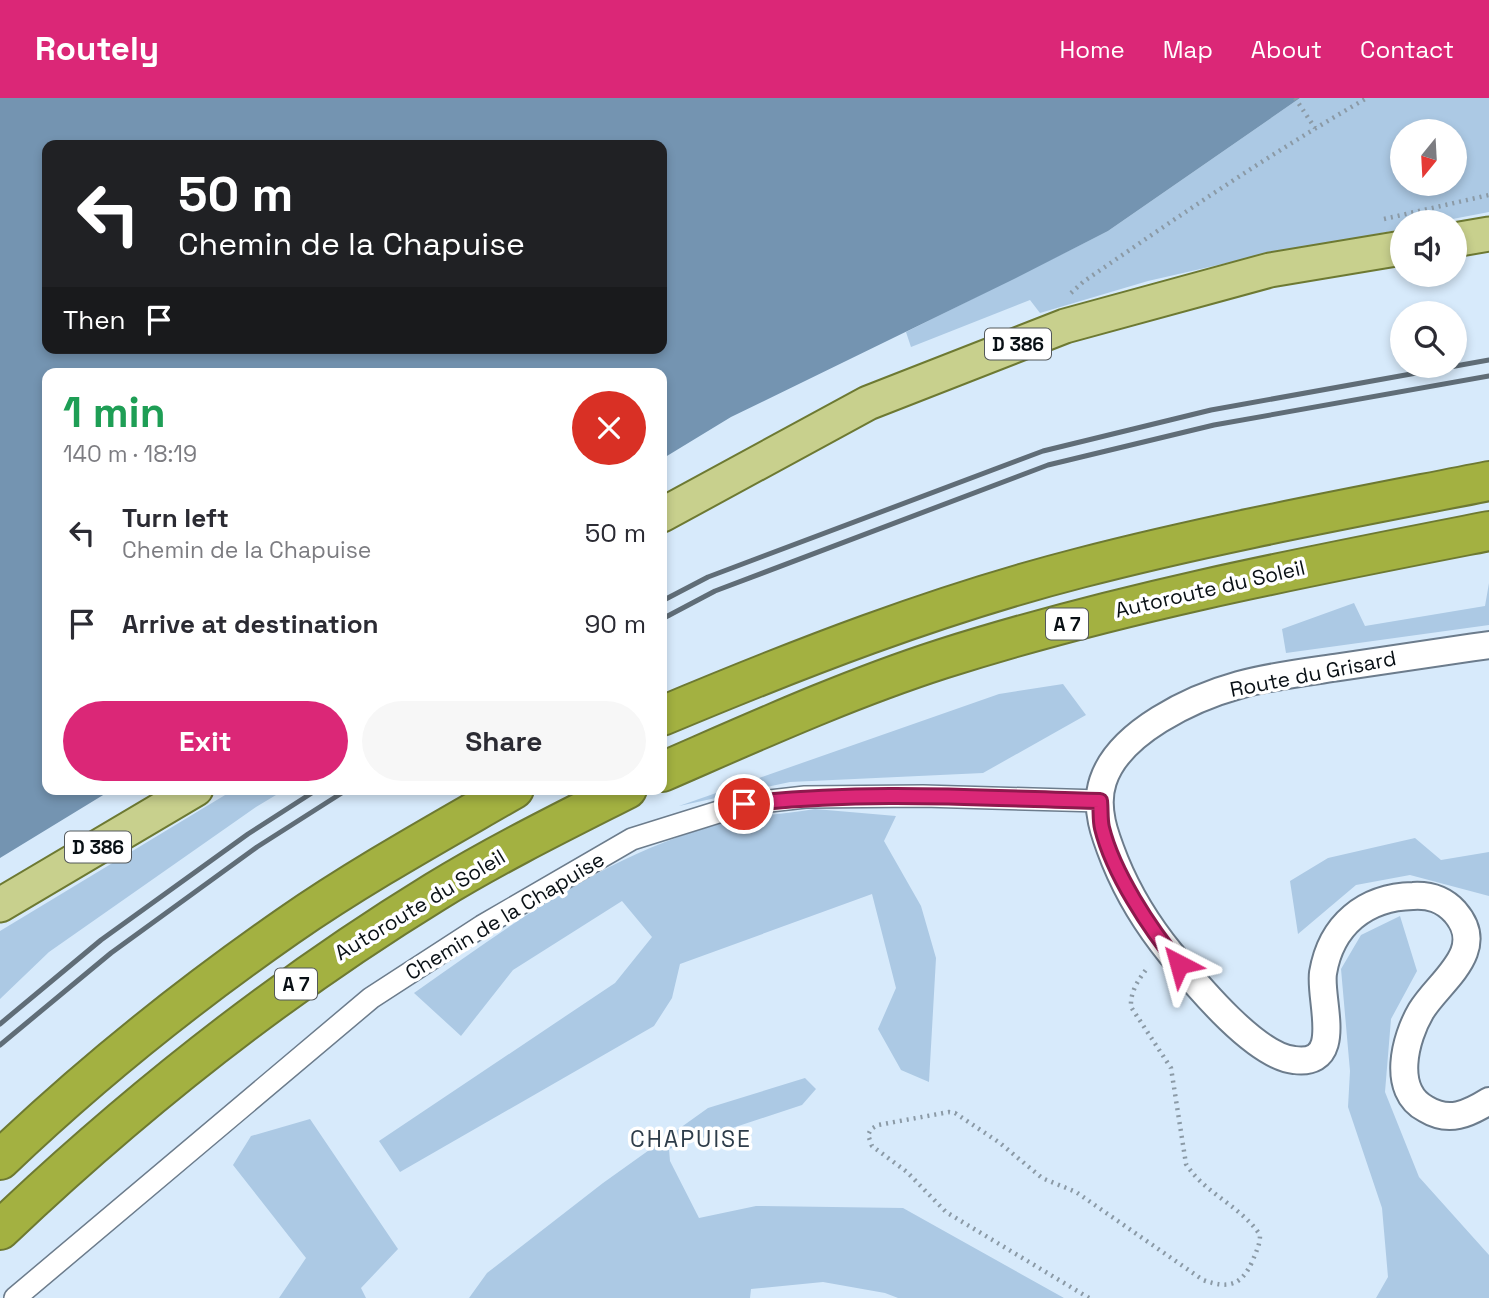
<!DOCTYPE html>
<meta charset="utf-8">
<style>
body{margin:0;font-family:"Space Grotesk",sans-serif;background:#f7f7f7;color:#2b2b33;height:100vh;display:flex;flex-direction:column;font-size:26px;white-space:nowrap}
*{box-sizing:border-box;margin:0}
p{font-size:23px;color:#7c7c81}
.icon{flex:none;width:38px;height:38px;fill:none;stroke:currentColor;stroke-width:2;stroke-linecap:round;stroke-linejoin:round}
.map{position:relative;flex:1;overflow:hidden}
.sheet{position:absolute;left:42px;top:270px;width:625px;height:427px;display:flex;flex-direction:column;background:#fff;border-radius:14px;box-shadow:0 4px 10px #0003}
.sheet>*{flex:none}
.guide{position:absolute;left:42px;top:42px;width:625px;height:214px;border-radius:14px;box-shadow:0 4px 10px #0003;background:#202124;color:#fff;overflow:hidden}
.needle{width:46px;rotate:198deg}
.controls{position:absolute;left:1390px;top:21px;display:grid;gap:14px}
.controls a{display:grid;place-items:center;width:77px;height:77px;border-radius:50%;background:#fff;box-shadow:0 4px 10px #0003;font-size:35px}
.pin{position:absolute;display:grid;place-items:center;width:60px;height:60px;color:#fff;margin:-30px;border:4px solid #fff;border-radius:50%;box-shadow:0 2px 7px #0007}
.me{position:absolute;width:77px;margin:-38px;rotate:321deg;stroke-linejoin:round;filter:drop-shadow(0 0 5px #0008)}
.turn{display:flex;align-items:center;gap:24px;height:147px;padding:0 21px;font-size:32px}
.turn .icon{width:91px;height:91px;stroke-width:2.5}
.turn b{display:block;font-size:49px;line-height:60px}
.then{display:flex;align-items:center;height:66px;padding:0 21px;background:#0003;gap:14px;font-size:26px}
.round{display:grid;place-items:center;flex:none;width:74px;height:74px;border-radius:37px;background:#f7f7f7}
.headline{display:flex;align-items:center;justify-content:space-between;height:119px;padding:0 21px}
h1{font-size:42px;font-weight:600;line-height:52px;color:#1e9e55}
.action{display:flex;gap:14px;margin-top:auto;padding:14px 21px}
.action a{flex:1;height:80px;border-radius:42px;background:#db2777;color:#fff;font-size:28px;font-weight:600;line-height:80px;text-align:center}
.action a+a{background:#f7f7f7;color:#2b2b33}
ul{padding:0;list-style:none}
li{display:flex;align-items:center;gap:21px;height:91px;padding:0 21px}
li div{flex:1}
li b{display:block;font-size:26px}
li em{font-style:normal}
header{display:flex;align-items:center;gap:42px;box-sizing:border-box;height:98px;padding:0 35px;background:#db2777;color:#fff}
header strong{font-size:33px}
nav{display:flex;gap:38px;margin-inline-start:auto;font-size:24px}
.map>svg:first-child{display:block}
</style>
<header>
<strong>Routely</strong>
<nav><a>Home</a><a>Map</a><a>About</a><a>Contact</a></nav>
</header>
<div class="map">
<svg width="1489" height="1200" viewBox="0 0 1489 1200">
<rect width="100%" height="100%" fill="#d7eafb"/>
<path fill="#acc9e4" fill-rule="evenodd" d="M1300 0H1489V114L1437 124H1402V131L1231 164 1148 183 1040 215 1030 202 911 249 906 234 1108 133ZM1402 33H1454V86H1402Z
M1489 485V527L1286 555 1282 531 1354 505 1365 528 1485 508Z
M1063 586 1086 617 983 675 790 684 679 708 999 596Z
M235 691H286L256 709 49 854 0 901V833Z
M815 711 896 718 884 743 921 808 936 860 929 984 901 972 878 931 896 890 872 796 680 866 672 900 654 928 400 1074 379 1043 615 885 652 839 622 803 513 872 461 938 414 895C509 828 606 756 720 726 751 718 784 716 815 711Z
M1415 740 1441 762 1489 754V798L1410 777 1356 787 1298 836 1290 783 1328 760Z
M1400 818 1417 873 1391 921 1385 994 1419 1079 1489 1157V1200H1376L1388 1179 1382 1110 1348 1009 1350 973 1341 871 1361 837Z
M805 980 816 991 802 1007 669 1051 670 1063 699 1120 756 1108 903 1110 1064 1200H898L885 1195 823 1184 751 1191 750 1200H469L487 1175 603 1085 708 1010Z
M310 1021 398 1151 361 1190 366 1200H279L306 1160 233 1067 251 1038Z"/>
<path fill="#7494b1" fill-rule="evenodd" d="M0 0H1300L1108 133 1014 181 731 319 662 361V275H47V691H113L0 760ZM47 47H662V250H47Z"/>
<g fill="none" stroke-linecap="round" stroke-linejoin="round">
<defs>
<path id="minor" d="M15 1200 371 900 482 828 632 741 744 706 805 699 923 698 1100 703"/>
<path id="tertiary" d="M1489 547C1439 554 1389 562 1340 569 1306 574 1271 578 1239 587 1192 600 1119 634 1103 683 1094 710 1105 738 1115 763 1128 795 1149 829 1171 856 1196 886 1255 958 1294 962 1346 969 1319 902 1323 875 1331 827 1365 799 1413 798 1430 797 1443 801 1455 814 1489 853 1439 883 1421 913 1405 940 1391 993 1426 1011 1449 1025 1468 1016 1489 1003"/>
<path id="primary" d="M1454 142 1489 136
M662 417 868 305 1065 228 1270 172 1402 150
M0 807 196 691"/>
<path id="motorway" d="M662 618C798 561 936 507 1080 470 1215 435 1352 410 1489 383
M662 674C754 634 846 592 942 561 1121 504 1305 469 1489 433
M0 1062C89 977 186 899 288 828 360 778 438 735 514 691
M0 1132C135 1004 277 891 435 794 497 756 562 724 627 691"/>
</defs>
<use href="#minor" stroke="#6c7c8c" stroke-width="24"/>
<use href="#tertiary" stroke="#6c7c8c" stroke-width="30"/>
<use href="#primary" stroke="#6d7932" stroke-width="37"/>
<use href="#motorway" stroke="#6d7932" stroke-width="42"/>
<path stroke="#8b9aa6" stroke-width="4.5" stroke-dasharray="2 5" stroke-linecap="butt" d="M1295 0 1315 30
M1384 121 1489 97
M1071 195 1083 184C1176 120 1269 56 1367 0
M1089 1200 946 1114 907 1074 872 1048 868 1037 871 1031 878 1027 949 1014 955 1015 1000 1045 1042 1080 1076 1094 1203 1182C1228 1191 1241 1188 1252 1164 1256 1154 1260 1147 1260 1137 1241 1108 1204 1095 1186 1066L1171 970 1131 909C1130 893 1139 881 1148 869"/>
<use href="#minor" stroke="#fff" stroke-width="21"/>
<use href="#tertiary" stroke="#fff" stroke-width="26"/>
<use href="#primary" stroke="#c8d08d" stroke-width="33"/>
<use href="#motorway" stroke="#a3b141" stroke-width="38"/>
<path stroke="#606d77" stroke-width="5" d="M662 503 708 479 1043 353 1211 312 1489 262
M662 521 715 493 1048 367 1214 327 1489 278
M0 926 101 842 248 736 318 691
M0 947 111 855 257 749 348 691"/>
</g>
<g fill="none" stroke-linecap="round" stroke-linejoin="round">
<defs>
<path id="route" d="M744 706C863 692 982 700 1100 703 1101 712 1100 722 1102 730 1113 775 1150 831 1179 866"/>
</defs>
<use href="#route" stroke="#8e194d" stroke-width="18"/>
<use href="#route" stroke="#db2777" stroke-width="12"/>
</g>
<g text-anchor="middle" stroke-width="7" stroke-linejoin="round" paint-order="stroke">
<g fill="#fff" stroke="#53585b" stroke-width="2">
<rect x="985" y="230.5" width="66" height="31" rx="5"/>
<rect x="1046" y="510.5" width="42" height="31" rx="5"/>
<rect x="65" y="733.5" width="66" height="31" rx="5"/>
<rect x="275" y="870.5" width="42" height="31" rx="5"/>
</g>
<g font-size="19" font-weight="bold" fill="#091015">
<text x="1018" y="253">D 386</text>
<text x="1067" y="533">A 7</text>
<text x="98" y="756">D 386</text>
<text x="296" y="893">A 7</text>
</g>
<g font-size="21" fill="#091015" stroke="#fff">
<text transform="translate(1210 491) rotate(-13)" y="7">Autoroute du Soleil</text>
<text transform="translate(1313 576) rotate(-11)" y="7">Route du Grisard</text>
<text transform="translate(420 807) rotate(-31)" y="7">Autoroute du Soleil</text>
<text transform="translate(505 818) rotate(-31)" y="7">Chemin de la Chapuise</text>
</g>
<g font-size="23" letter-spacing="2" fill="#2e3d4a" stroke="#fff">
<text x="691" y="1049">CHAPUISE</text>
</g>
</g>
</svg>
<div class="controls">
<a><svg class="needle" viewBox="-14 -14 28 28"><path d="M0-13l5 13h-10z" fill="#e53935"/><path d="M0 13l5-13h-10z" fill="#7c7c81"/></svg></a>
<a><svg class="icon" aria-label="sound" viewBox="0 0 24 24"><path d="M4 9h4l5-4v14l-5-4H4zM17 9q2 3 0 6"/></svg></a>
<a><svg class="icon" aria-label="search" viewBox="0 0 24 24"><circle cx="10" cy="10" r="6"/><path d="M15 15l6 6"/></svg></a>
</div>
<div class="pin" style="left:744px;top:706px;background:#d93025"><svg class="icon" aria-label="arrive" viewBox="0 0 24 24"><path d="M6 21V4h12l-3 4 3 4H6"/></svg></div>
<svg class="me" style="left:1179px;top:866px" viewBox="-20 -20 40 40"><path d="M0-17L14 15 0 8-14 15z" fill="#db2777" stroke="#fff" stroke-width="4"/></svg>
<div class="guide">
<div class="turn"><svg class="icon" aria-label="left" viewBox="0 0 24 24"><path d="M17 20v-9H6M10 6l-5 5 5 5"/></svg><div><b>50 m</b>Chemin de la Chapuise</div></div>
<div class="then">Then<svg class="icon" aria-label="arrive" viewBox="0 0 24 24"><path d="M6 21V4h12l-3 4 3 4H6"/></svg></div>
</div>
<section class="sheet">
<div class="headline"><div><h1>1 min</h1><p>140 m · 18:19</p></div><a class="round" style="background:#d93025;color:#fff"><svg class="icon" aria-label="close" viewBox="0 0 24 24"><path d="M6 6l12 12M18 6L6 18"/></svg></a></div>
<ul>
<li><svg class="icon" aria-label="left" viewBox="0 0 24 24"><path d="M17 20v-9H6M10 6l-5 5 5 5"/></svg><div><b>Turn left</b><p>Chemin de la Chapuise</p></div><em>50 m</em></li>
<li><svg class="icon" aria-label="arrive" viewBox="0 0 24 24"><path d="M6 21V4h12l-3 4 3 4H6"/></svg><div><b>Arrive at destination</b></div><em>90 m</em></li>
</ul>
<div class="action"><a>Exit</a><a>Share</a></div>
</section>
</div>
